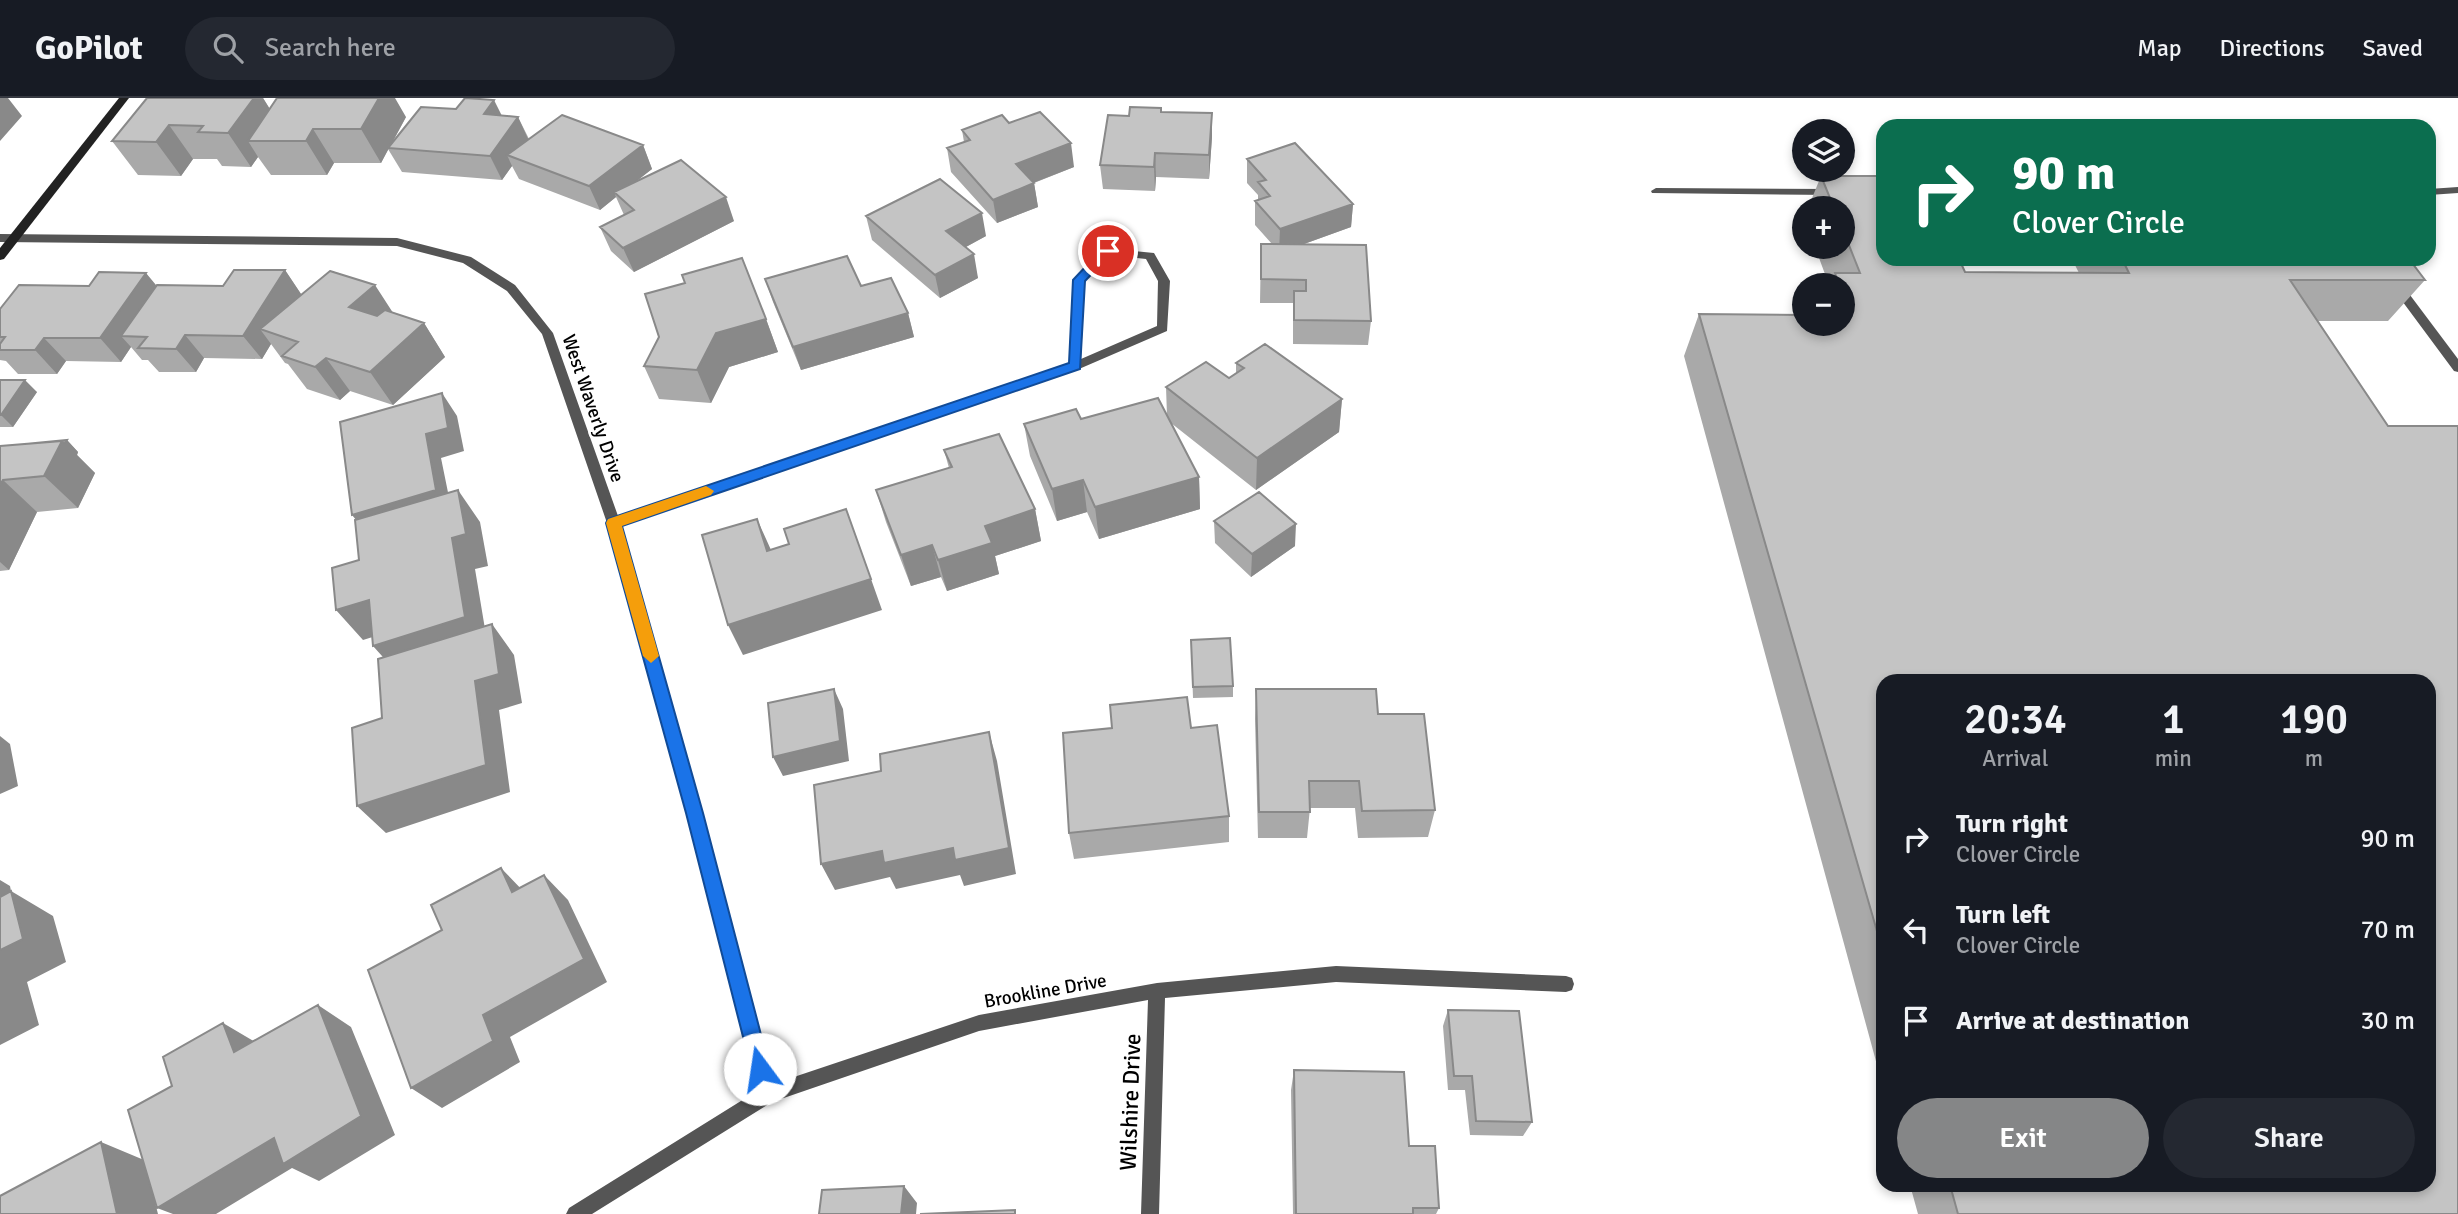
<!DOCTYPE html>
<meta charset="utf-8">
<style>
body{margin:0;font-family:Signika,sans-serif;background:#242831;color:#f1f3f6;height:100vh;display:flex;flex-direction:column;font-size:26px;white-space:nowrap}
*{box-sizing:border-box;margin:0}
p{font-size:23px;color:#9ea1a6}
.icon{flex:none;width:38px;height:38px;fill:none;stroke:currentColor;stroke-width:2;stroke-linecap:round;stroke-linejoin:round}
.map{position:relative;flex:1;overflow:hidden}
.sheet{position:absolute;left:1876px;top:576px;width:560px;height:518px;display:flex;flex-direction:column;background:#171b24;border-radius:21px;box-shadow:0 4px 10px #0003}
.sheet>*{flex:none}
.banner{position:absolute;left:1876px;top:21px;width:560px;height:147px;border-radius:21px;box-shadow:0 4px 10px #0003;background:#0b6e4f;color:#fff;overflow:hidden}
.fabs{position:absolute;left:1792px;top:21px;display:grid;gap:14px}
.fabs a{display:grid;place-items:center;width:63px;height:63px;border-radius:50%;background:#171b24;box-shadow:0 4px 10px #0003;font-size:35px}
.pin{position:absolute;display:grid;place-items:center;width:60px;height:60px;color:#fff;margin:-30px;border:4px solid #fff;border-radius:50%;box-shadow:0 2px 7px #0007}
.me{position:absolute;width:77px;margin:-38px;rotate:346deg;stroke-linejoin:round;filter:drop-shadow(0 0 5px #0008)}
.turn{display:flex;align-items:center;gap:24px;height:147px;padding:0 21px;font-size:32px}
.turn .icon{width:91px;height:91px;stroke-width:2.5}
.turn b{display:block;font-size:49px;line-height:60px}
.eta{display:flex;justify-content:space-evenly;align-items:center;height:119px;text-align:center}
.eta b{font-size:42px;font-weight:600;line-height:49px}
.primary-button{display:flex;gap:14px;margin-top:auto;padding:14px 21px}
.primary-button a{flex:1;height:80px;border-radius:42px;background:#858687;color:#fff;font-size:28px;font-weight:600;line-height:80px;text-align:center}
.primary-button a+a{background:#242831;color:#f1f3f6}
ul{padding:0;list-style:none}
li{display:flex;align-items:center;gap:21px;height:91px;padding:0 21px}
li div{flex:1}
li b{display:block;font-size:26px}
li em{font-style:normal}
header{display:flex;align-items:center;gap:42px;box-sizing:border-box;height:98px;padding:0 35px;background:#171b24;border-bottom:2px solid #363941}
header strong{font-size:33px}
nav{display:flex;gap:38px;margin-inline-start:auto;font-size:24px}
.search{width:490px;height:63px;background:#242831;display:flex;align-items:center;gap:18px;box-sizing:border-box;padding:0 24px;border-radius:38px;color:#9ea1a6;font-size:26px}
.map>svg:first-child{display:block}
</style>
<header>
<strong>GoPilot</strong>
<div class="search"><svg class="icon" aria-label="search" viewBox="0 0 24 24"><circle cx="10" cy="10" r="6"/><path d="M15 15l6 6"/></svg>Search here</div>
<nav><a>Map</a><a>Directions</a><a>Saved</a></nav>
</header>
<div class="map">
<svg width="2458" height="1116" viewBox="0 0 2458 1116">
<rect width="100%" height="100%" fill="#fff"/>
<g fill="none" stroke-linecap="round" stroke-linejoin="round">
<path fill="#555" fill-rule="evenodd" d="M2458 89V95L2429 97V91Z
M1656 90 1833 91 1838 94 1833 97 1652 95 1651 93Z
M2371 161H2383L2458 261V274L2454 273Z"/>
<path fill="#555" fill-rule="evenodd" d="M0 136 397 140 471 159 515 187 553 235 618 418 1069 266 1075 179 1103 150 1154 155 1170 183 1167 233 1079 271 621 428 703 715 773 986 979 917 1157 885 1336 868 1566 878 1572 880 1574 886 1572 892 1566 894 1336 884 1165 900 1159 1116H1141L1148 902 979 933 772 1004 592 1116H566L569 1110 757 993 687 715 607 425 542 236 507 193 463 165 397 148 0 144ZM1110 157 1146 161 1158 183 1157 228 1081 261 1085 183Z"/>
<path fill="#222" fill-rule="evenodd" d="M119 0H129L4 161 0 162V150Z"/>
</g>
<path fill="#a9a9a9" d="M147 0H263L270 11 406 19 391 47 502 18 518 19 529 41 643 47 652 71 636 83 734 123 634 174 611 153 600 129 624 117 616 99 600 112 519 81 512 68 502 82 402 74 388 51 381 65H334L327 77H271L258 59 251 69 222 68 217 61H193L181 78 138 77 112 43Z
M1161 14 1212 39 1209 81 1156 79 1155 93 1103 91 1100 67 1129 18Z
M1009 25 1074 69 1034 85 1038 109 997 125 951 74 947 50 964 44 962 32Z
M1247 61 1353 106 1351 129 1304 146 1371 223 1368 247 1293 246V205H1260L1261 146H1272L1255 127V103L1258 102V97L1247 85Z
M1821 78 1965 174 2079 175 2072 161H2409L2425 182 2388 223H2318L2458 1116H1918L1910 1087H2429L1883 583V989L1684 258 1699 216 1843 226V187H1829L1815 149H1843V110H1808Z
M866 118 986 138 966 149 978 180 940 200 872 142Z
M285 172 301 196 300 198 393 215 424 225 445 259 393 307 350 293 340 302 307 291 288 266 285 265 271 246 262 261 204 260 196 274H159L148 262H142L131 249 121 264 66 263 57 276H18L6 263 0 262V211L89 188H223Z
M765 181 861 188 908 215 914 239 801 272 773 204Z
M766 221 778 254 729 269 711 305 659 301 644 268Z
M1236 265 1342 301 1339 334 1256 392 1171 325 1199 379 1200 411 1099 441 1087 414 1057 423 1030 358 1024 326 1081 321 1167 318 1166 289 1229 280 1236 275Z
M0 282 37 294 13 329H0Z
M67 342 78 354 77 357 95 375 78 410 37 414 9 472 0 473V348Z
M944 352 1035 411 1041 443 995 458 999 476 947 493 941 479 911 488 886 424 876 392 949 370Z
M1214 423 1295 448 1251 479 1215 445Z
M1191 542 1233 588V599L1193 600Z
M1256 591 1378 616 1435 712 1428 739 1358 740 1355 710H1310L1307 740H1258L1255 621Z
M1191 630 1229 718V744L1074 761 1069 735Z
M1448 912 1532 1024 1523 1038 1470 1037 1465 992H1448L1443 928Z
M1294 972 1409 1048 1439 1110 1436 1116H1293L1291 992Z"/>
<path fill="#898989" d="M0 0H8L22 18 0 43Z
M254 0H263L280 28 248 43 258 59 251 69 228 35Z
M368 0H395L406 19 381 65 361 31Z
M494 2 506 26 484 16Z
M1212 15V39L1209 81V57Z
M518 19 529 43 507 57 512 68 502 82 490 58Z
M169 27 193 61 181 78 156 44Z
M313 31 334 65 327 77 306 43Z
M1071 45 1074 69 1020 90 1016 66Z
M643 47 652 71 618 98 614 94 616 99 600 112 589 88Z
M1155 55 1156 79 1155 93 1154 69Z
M1034 85 1038 109 997 125 993 102Z
M726 99 734 123 634 174 623 150Z
M1353 106 1351 129 1279 155 1280 131Z
M982 115 986 138 951 157 946 133Z
M974 156 978 180 940 200 935 177Z
M285 172 301 196 276 237 260 231 271 246 262 261 243 238Z
M146 175 166 199 121 238 131 249 121 264 100 240Z
M375 187 397 221 372 242 349 209Z
M908 215 914 239 801 272 793 249Z
M766 221 778 254 729 269 711 305 697 272 716 235Z
M424 225 445 259 393 307 370 274Z
M185 237 204 260 196 274 176 251Z
M44 240 66 263 57 276 35 252Z
M326 260 350 293 340 302 315 269Z
M25 282 37 294 13 329 1 317Z
M442 295 457 318 464 353 441 360 452 414 370 439 352 417 426 336Z
M1342 301 1339 334 1256 392 1257 360Z
M67 342 78 354 77 357 95 375 78 410 44 378 62 343Z
M1199 379 1200 411 1099 441 1095 409Z
M3 382 37 414 9 472 0 464V387Z
M1083 382 1087 414 1057 423 1052 391Z
M458 392 480 424 488 468 475 471 488 549 400 578 373 548 452 440Z
M1035 411 1041 443 995 458 999 476 947 493 938 462 985 428Z
M757 421 771 452 767 453Z
M1296 426 1295 448 1251 479 1252 456Z
M932 447 941 479 911 488 901 457Z
M871 481 882 512 743 557 728 527Z
M369 502 395 532 363 542 336 512Z
M492 526 514 557 522 605 499 612 510 694 386 735 357 708 475 583Z
M834 591 843 611 849 663 783 678 773 659Z
M989 634 997 663 1016 776 964 788 960 777 896 791 890 779 835 792 821 766 882 753 953 750Z
M0 638 10 646 18 688 0 696Z
M501 770 526 796 512 794Z
M544 777 568 802 607 884 510 939 520 964 442 1010 411 990Z
M0 782 10 788 11 793 53 818 66 864 27 884 39 927 0 947Z
M318 907 351 929 395 1037 319 1083 292 1070 216 1116H173L157 1110Z
M223 925 260 947 234 954Z
M101 1044 144 1062 158 1116H117Z
M904 1088 917 1105 916 1116H901Z"/>
<path fill="#c4c4c4" stroke="#898989" stroke-width="2" d="M147 0H254L228 35 198 34 203 28 169 27 156 44 112 43Z
M277 0H379L361 31H313L306 43H248Z
M465 0 494 2 484 16 518 19 490 58 388 50 421 9 456 11Z
M1130 9 1161 10V14L1212 15 1209 57 1155 55 1154 69 1100 67 1108 17 1129 18Z
M1040 14 1071 45 1016 66 1034 85 993 102 947 50 970 42 962 32 1002 17 1009 25Z
M562 17 643 47 589 88 507 57Z
M1295 45 1353 106 1280 131 1255 103 1270 98 1258 84 1266 82 1247 61Z
M681 62 726 99 623 150 600 129 634 112 614 94Z
M1821 78H1883V161H1959L1965 174 2129 175 2122 161H2409L2425 182H2290L2388 328H2458V1116H1958L1950 1087H2429V583H1883V854L1699 216 1804 217V226H1843V217H1851L1843 196V187H1839L1835 175H1860L1843 132V110H1834Z
M940 81 982 115 946 133 974 156 935 177 866 118Z
M1261 146 1366 147 1371 223 1294 222V193H1306V182L1261 181Z
M847 158 861 188 891 180 908 215 793 249 765 181Z
M742 160 766 221 716 235 697 272 644 268 659 239 645 196 685 185 682 177Z
M234 172H285L243 238 185 237 176 251 138 250 147 239 121 238 157 187 223 188Z
M330 173 375 187 349 209 377 218 385 212 424 225 370 274 326 260 315 269 282 258 298 244 260 231Z
M99 174 146 175 100 240H44L35 252H0V246L5 239H0V211L19 187 89 188Z
M1265 246 1342 301 1257 360 1166 289 1206 264 1229 280 1244 270 1236 265Z
M0 282H25L1 317H0Z
M442 295 448 330 426 336 436 392 352 417 340 324Z
M1158 300 1199 379 1095 409 1083 382 1052 391 1024 326 1076 311 1081 321Z
M999 336 1035 411 985 428 992 445 938 462 932 447 901 457 876 392 952 369 944 352Z
M67 342 65 345 62 343 25 346Z
M62 343 44 378 3 382 0 387V348Z
M458 392 466 436 452 440 465 519 373 548 369 502 336 512 332 470 359 462 355 422Z
M1259 394 1296 426 1252 456 1214 423Z
M846 411 871 481 728 527 702 437 757 421 767 453 789 446 784 431Z
M492 526 499 576 475 583 486 667 357 708 352 630 382 620 378 561Z
M1230 540 1233 588 1193 589 1191 542Z
M834 591 840 643 773 659 768 605Z
M1256 591H1376L1378 616H1424L1435 712 1362 713 1359 683H1309L1310 714H1259Z
M1187 599 1191 630 1217 627 1229 718 1069 735 1063 635 1112 630 1110 607Z
M989 634 1009 750 955 762 953 750 884 765 882 753 821 766 814 687 881 673 880 656Z
M501 770 512 794 544 777 584 861 483 917 493 943 411 990 368 872 442 832 431 807Z
M11 793 23 841 0 852V799Z
M318 907 361 1018 283 1066 274 1040 157 1110 128 1012 172 988 163 959 223 925 234 954Z
M1448 912 1519 913 1532 1024 1476 1023 1472 978H1454Z
M1294 972 1404 974 1409 1048H1435L1439 1110H1413V1116H1296Z
M101 1044 117 1116H0V1098Z
M904 1088 901 1116H819L822 1092Z
M1015 1112V1116H920Z"/>
<path fill="#1a73e8" stroke="#114b97" stroke-width="2" d="M1108 149 1112 150V155L1085 183 1080 271 622 428 703 715 770 971 767 978 760 981 753 978 686 715 606 425 608 421 1069 265 1073 182 1103 150Z"/>
<path fill="#f59e0b" d="M706 388 714 393 711 397 622 428 659 558 651 565 643 558 606 425 608 421Z"/>
<g text-anchor="middle" stroke-width="5" stroke-linejoin="round" paint-order="stroke">
<g font-size="19" fill="#000" stroke="#fff">
<text transform="translate(594 310) rotate(71)" y="7">West Waverly Drive</text>
<text transform="translate(1045 892) rotate(-10)" y="7">Brookline Drive</text>
</g>
<g font-size="23" fill="#000" stroke="#fff">
<text transform="translate(1130 1004) rotate(-88)" y="8">Wilshire Drive</text>
</g>
</g>
</svg>
<div class="fabs">
<a><svg class="icon" aria-label="layers" viewBox="0 0 24 24"><path d="M12 4l9 5-9 5-9-5zM3 14l9 5 9-5"/></svg></a>
<a>+</a>
<a>−</a>
</div>
<div class="pin" style="left:1108px;top:153px;background:#d93025"><svg class="icon" aria-label="arrive" viewBox="0 0 24 24"><path d="M6 21V4h12l-3 4 3 4H6"/></svg></div>
<svg class="me" style="left:760px;top:971px" viewBox="-20 -20 40 40"><circle r="19" fill="#fff"/><path d="M0-13L10 11 0 6-10 11z" fill="#1a73e8"/></svg>
<div class="banner">
<div class="turn"><svg class="icon" aria-label="right" viewBox="0 0 24 24"><path d="M7 20v-9h11M14 6l5 5-5 5"/></svg><div><b>90 m</b>Clover Circle</div></div>
</div>
<section class="sheet">
<div class="eta">
<div><b>20:34</b><p>Arrival</p></div>
<div><b>1</b><p>min</p></div>
<div><b>190</b><p>m</p></div>
</div>
<ul>
<li><svg class="icon" aria-label="right" viewBox="0 0 24 24"><path d="M7 20v-9h11M14 6l5 5-5 5"/></svg><div><b>Turn right</b><p>Clover Circle</p></div><em>90 m</em></li>
<li><svg class="icon" aria-label="left" viewBox="0 0 24 24"><path d="M17 20v-9H6M10 6l-5 5 5 5"/></svg><div><b>Turn left</b><p>Clover Circle</p></div><em>70 m</em></li>
<li><svg class="icon" aria-label="arrive" viewBox="0 0 24 24"><path d="M6 21V4h12l-3 4 3 4H6"/></svg><div><b>Arrive at destination</b></div><em>30 m</em></li>
</ul>
<div class="primary-button"><a>Exit</a><a>Share</a></div>
</section>
</div>
